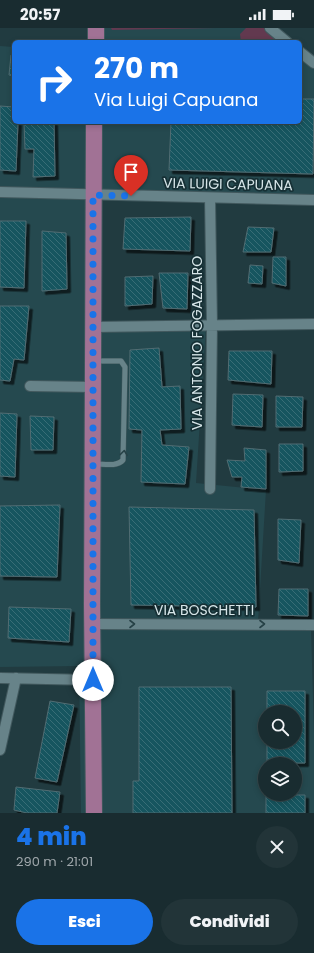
<!DOCTYPE html>
<html lang="it">
<meta charset="utf-8">
<style>
body{margin:0;font-family:Poppins,sans-serif;background:#223438;color:#f1f3f6;height:100vh;display:flex;flex-direction:column;font-size:15px;white-space:nowrap}
*{box-sizing:border-box;margin:0}
p{font-size:13px;color:#9fa7ab}
.icon{flex:none;width:22px;height:22px;fill:none;stroke:currentColor;stroke-width:2;stroke-linecap:round;stroke-linejoin:round}
.map{position:relative;height:785px;overflow:hidden}
.drawer{display:flex;flex-direction:column;background:#192c30;flex:1}
.drawer>*{flex:none}
.top-card{position:absolute;left:12px;top:12px;width:290px;height:84px;border-radius:6px;box-shadow:0 2px 6px #0003,0 0 0 1px #37484c;background:#1a73e8;color:#fff;overflow:hidden}
.controls{position:absolute;left:258px;top:677px;display:grid;gap:8px}
.controls a{display:grid;place-items:center;width:44px;height:44px;border-radius:50%;background:#192c30;box-shadow:0 2px 6px #0003,0 0 0 1px #37484c;font-size:20px}
.pin{position:absolute;display:grid;place-items:center;width:34px;height:34px;color:#fff;margin:-41px -17px;border-radius:50% 50% 50% 0;rotate:-45deg;box-shadow:0 0 4px #0007}
.pin .icon{rotate:45deg}
.me{position:absolute;width:44px;margin:-22px;rotate:0deg;stroke-linejoin:round;filter:drop-shadow(0 0 3px #0008)}
.turn{display:flex;align-items:center;gap:14px;height:84px;padding:0 16px;font-size:18px}
.turn .icon{width:52px;height:52px;stroke-width:2.5}
.turn b{display:block;font-size:28px;line-height:34px}
.round{display:grid;place-items:center;flex:none;width:42px;height:42px;border-radius:21px;background:#223438}
.head{display:flex;align-items:center;justify-content:space-between;height:68px;padding:0 16px}
h1{font-size:24px;font-weight:800;line-height:30px;color:#1a73e8}
.cta{display:flex;gap:8px;margin-top:auto;padding:8px 16px}
.cta a{flex:1;height:46px;border-radius:24px;background:#1a73e8;color:#fff;font-size:16px;font-weight:800;line-height:46px;text-align:center}
.cta a+a{background:#223438;color:#f1f3f6}
.status{display:flex;justify-content:space-between;align-items:center;height:28px;padding:0 20px;background:#192c30;direction:ltr}
.status svg{height:11px;fill:currentColor}
.map>svg:first-child{display:block}
</style>
<div class="status"><b>20:57</b><svg viewBox="0 0 49 12"><path d="M0 12V9h3v3zM5 12V6h3v6zM10 12V3h3v9zM15 12V0h3v12zM26 1h20v11H26zM47 4h2v5h-2z"/></svg></div>
<div class="map">
<svg width="314" height="785" viewBox="0 0 314 785">
<defs>
<pattern id="building-back-hatch" width="6" height="6" patternUnits="userSpaceOnUse"><rect width="6" height="6" fill="#16545f"/><path d="M-1 5l2 2M0 0l6 6M5-1l2 2" fill="none" stroke="#376d76"/></pattern>
<filter id="shadow"><feDropShadow dx="3.5" dy="3.5" stdDeviation="0" flood-color="#0009"/></filter>
</defs>
<rect width="100%" height="100%" fill="#213b40"/>
<path fill="#25494f" fill-rule="evenodd" d="M96 0H276L296 14H96Z
M300 17 314 28V169L94 163 95 297 206 298 196 455 266 462 258 594 311 601 314 705V785H81L79 638 0 639V18L14 19V94H300ZM265 684H295V714H265ZM265 736H295V766H265Z"/>
<path fill="#62394f" d="M111 0H217L112 2Z
M246 0H264L282 14H241L240 6Z"/>
<path fill="url(#building-back-hatch)" stroke="#516c72" filter="url(#shadow)" d="M11 27H14V48L9 47Z
M300 71H314L313 146 169 142 171 94H300Z
M0 78 14 79V94H18L16 143 0 142Z
M24 94H54L55 148 33 149 34 121H25Z
M191 189 190 223 123 221 125 190Z
M0 193H26L24 260 0 259Z
M248 199 274 200 271 224H243Z
M42 203 66 205 67 261 42 263Z
M273 229H286V258L272 255Z
M250 237 263 238 262 256 248 255Z
M159 245H188L187 281 163 280Z
M153 248 152 276 125 278V249Z
M0 278H29L24 332 14 331 10 353 0 352Z
M159 320 162 359 180 358 181 401 160 402 162 417 189 419 185 456 141 454 142 402 129 401 130 322Z
M229 323H272L271 356 228 352Z
M233 366 263 367 262 399 232 397Z
M276 368 303 369 302 399H276Z
M0 385 17 386 15 449 0 448Z
M30 388 54 389 53 422H31Z
M279 416H303V443L279 444Z
M244 420 266 422V461L241 459 242 449H232L227 432 245 433Z
M60 477 57 549 0 548V478Z
M129 479 254 482 256 579 131 577Z
M278 491 301 492 299 535 278 532Z
M279 561H308V588L278 587Z
M9 579 71 581 69 614 8 610Z
M139 659H231L232 785H133V753H139Z
M267 663H305V735H267V714H295V684H267Z
M50 673 74 677 57 754 35 750Z
M16 759 60 764 57 785H27L14 782Z
M266 767H305V785H266Z"/>
<g fill="none" stroke-linecap="round" stroke-linejoin="round">
<defs>
<path id="service" d="M94 333H121L125 339 123 432C117 439 104 436 96 436"/>
<path id="minor" d="M270 0 287 14
M300 24 314 35
M0 164 314 172
M210 170 212 297 210 461
M93 299 314 296
M30 358 93 359
M93 596 314 597
M0 650 93 652
M0 722 16 650"/>
<path id="primary" d="M96 14V0
M94 94 92 577 94 785"/>
</defs>
<use href="#service" stroke="#41585d" stroke-width="6"/>
<use href="#minor" stroke="#41585d" stroke-width="12"/>
<use href="#primary" stroke="#41585d" stroke-width="18"/>
<use href="#service" stroke="#678389" stroke-width="5"/>
<use href="#minor" stroke="#678389" stroke-width="10"/>
<use href="#primary" stroke="#a17295" stroke-width="16"/>
</g>
<defs><path id="oneway-chevron" d="M-2-3.5L2.5 0L-2 3.5" fill="none" stroke-width="1.6" stroke-linecap="round" stroke-linejoin="round"/></defs>
<g stroke="#264146">
<use href="#oneway-chevron" transform="translate(124 425) rotate(-83)"/>
<use href="#oneway-chevron" transform="translate(132 596)"/>
<use href="#oneway-chevron" transform="translate(262 596)"/>
</g>
<g fill="none" stroke-linecap="round" stroke-linejoin="round">
<path stroke="#1a73e8" stroke-width="7" stroke-dasharray="0 12.6" d="M93 652V167L131 168"/>
</g>
<g text-anchor="middle" stroke-width="3.5" stroke-linejoin="round" paint-order="stroke">
<g font-size="14" fill="#d7e6e9" stroke="#163035">
<text transform="translate(228 156) rotate(1)" y="5">VIA LUIGI CAPUANA</text>
<text transform="translate(197 315) rotate(-90)" y="5">VIA ANTONIO FOGAZZARO</text>
<text x="204" y="587">VIA BOSCHETTI</text>
</g>
</g>
</svg>
<div class="controls">
<a><svg class="icon" aria-label="search" viewBox="0 0 24 24"><circle cx="10" cy="10" r="6"/><path d="M15 15l6 6"/></svg></a>
<a><svg class="icon" aria-label="layers" viewBox="0 0 24 24"><path d="M12 4l9 5-9 5-9-5zM3 14l9 5 9-5"/></svg></a>
</div>
<div class="pin" style="left:131px;top:168px;background:#d93025"><svg class="icon" aria-label="arrive" viewBox="0 0 24 24"><path d="M6 21V4h12l-3 4 3 4H6"/></svg></div>
<svg class="me" style="left:93px;top:652px" viewBox="-20 -20 40 40"><circle r="19" fill="#fff"/><path d="M0-13L10 11 0 6-10 11z" fill="#1a73e8"/></svg>
<div class="top-card">
<div class="turn"><svg class="icon" aria-label="right" viewBox="0 0 24 24"><path d="M7 20v-9h11M14 6l5 5-5 5"/></svg><div><b>270 m</b>Via Luigi Capuana</div></div>
</div>
</div>
<section class="drawer">
<div class="head"><div><h1>4 min</h1><p>290 m · 21:01</p></div><a class="round"><svg class="icon" aria-label="close" viewBox="0 0 24 24"><path d="M6 6l12 12M18 6L6 18"/></svg></a></div>
<div class="cta"><a>Esci</a><a>Condividi</a></div>
</section>
